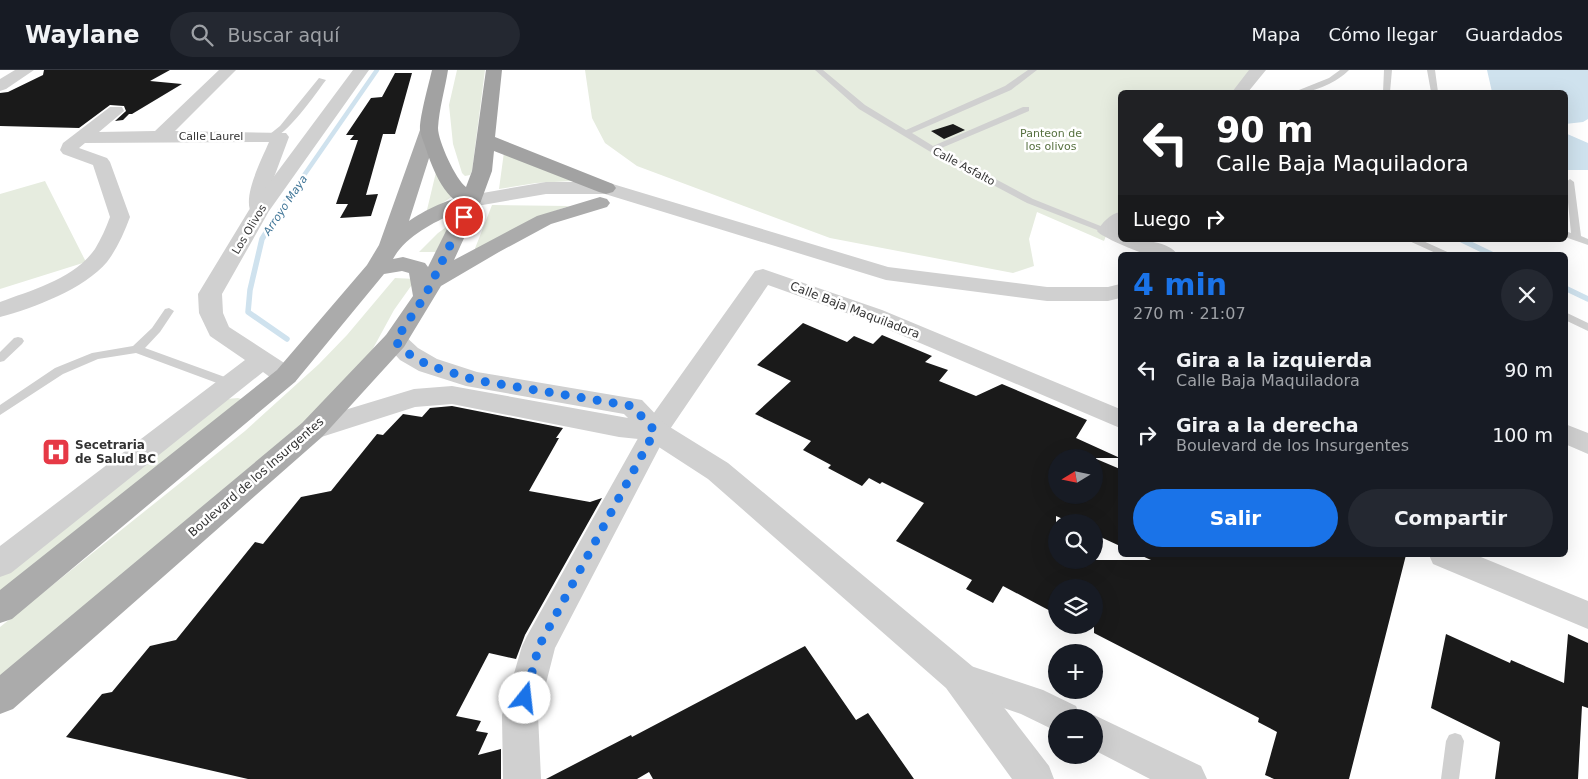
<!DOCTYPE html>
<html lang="es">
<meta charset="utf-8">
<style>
body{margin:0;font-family:"DejaVu Sans",sans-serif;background:#242831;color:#f1f3f6;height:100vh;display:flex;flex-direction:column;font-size:19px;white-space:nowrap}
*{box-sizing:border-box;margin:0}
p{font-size:16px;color:#9ea1a6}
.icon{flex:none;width:28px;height:28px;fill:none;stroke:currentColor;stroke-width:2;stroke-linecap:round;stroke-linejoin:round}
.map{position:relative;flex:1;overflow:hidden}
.side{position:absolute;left:1118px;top:182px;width:450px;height:305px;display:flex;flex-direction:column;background:#171b24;border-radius:8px;box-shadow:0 5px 20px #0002}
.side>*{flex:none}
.banner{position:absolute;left:1118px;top:20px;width:450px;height:152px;border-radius:8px;box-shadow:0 5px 20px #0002;background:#202124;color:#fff;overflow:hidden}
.needle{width:32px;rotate:260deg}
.buttons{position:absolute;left:1048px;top:379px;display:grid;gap:10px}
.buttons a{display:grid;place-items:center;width:55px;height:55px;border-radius:50%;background:#171b24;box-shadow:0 5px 20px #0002;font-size:25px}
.pin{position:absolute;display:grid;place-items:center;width:42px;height:42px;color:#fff;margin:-21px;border:2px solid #fff;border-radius:50%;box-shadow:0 1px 5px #0007}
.me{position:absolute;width:55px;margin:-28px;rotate:16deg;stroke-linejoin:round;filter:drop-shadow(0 0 4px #0008)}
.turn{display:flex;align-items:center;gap:18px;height:105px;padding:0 15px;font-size:22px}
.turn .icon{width:65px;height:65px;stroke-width:2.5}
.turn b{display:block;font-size:35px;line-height:42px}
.then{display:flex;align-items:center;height:48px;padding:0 15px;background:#0003;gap:10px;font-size:19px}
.round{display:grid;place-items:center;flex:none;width:52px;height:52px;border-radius:26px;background:#242831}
.head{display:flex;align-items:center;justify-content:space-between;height:85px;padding:0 15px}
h1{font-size:30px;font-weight:600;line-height:38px;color:#1a73e8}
.action{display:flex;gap:10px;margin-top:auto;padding:10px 15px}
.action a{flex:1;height:58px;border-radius:30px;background:#1a73e8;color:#fff;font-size:20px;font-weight:600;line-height:58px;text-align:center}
.action a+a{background:#242831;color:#f1f3f6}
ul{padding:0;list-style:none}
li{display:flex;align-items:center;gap:15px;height:65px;padding:0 15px}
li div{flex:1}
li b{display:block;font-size:19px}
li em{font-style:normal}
header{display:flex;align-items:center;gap:30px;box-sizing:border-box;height:70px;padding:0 25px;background:#171b24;border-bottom:1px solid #363941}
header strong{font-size:24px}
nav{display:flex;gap:28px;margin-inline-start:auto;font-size:18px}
.search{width:350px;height:45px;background:#242831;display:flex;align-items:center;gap:12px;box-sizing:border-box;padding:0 18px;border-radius:28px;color:#9ea1a6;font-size:19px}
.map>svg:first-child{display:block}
</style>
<header>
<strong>Waylane</strong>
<div class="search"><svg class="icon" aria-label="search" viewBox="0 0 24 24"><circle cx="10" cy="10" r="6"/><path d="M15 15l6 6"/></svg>Buscar aquí</div>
<nav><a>Mapa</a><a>Cómo llegar</a><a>Guardados</a></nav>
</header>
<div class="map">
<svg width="1588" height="709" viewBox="0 0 1588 709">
<rect width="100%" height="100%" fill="#fff"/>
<path fill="#e6ecdf" d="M457 0H485L472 101 470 105 465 106 462 103 453 74 449 35Z
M585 0H1258L1240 22H1120V148L1108 161 1104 171 1037 142 1029 169 1034 196 1013 203 830 168 637 96 605 73 592 48Z
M504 82 572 111 536 113 499 119Z
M437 98 453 126 426 144Z
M45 111 86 192 0 219V124Z
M492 135 569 136 552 142 474 181Z
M456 150 439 182H419L438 163Z
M395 208 416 209 394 240 370 284 317 346 0 617V557L245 361 319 294 347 265Z
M238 328 244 330 0 522V500L227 329Z"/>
<path fill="#cfe2ee" d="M1487 0H1588V49L1583 52 1565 54V22H1492Z
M1565 63 1588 73V100H1565Z"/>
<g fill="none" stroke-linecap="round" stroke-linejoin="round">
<path stroke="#cfe2ee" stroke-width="4.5" d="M291 124 377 0"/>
<path stroke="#cfe2ee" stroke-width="5.5" d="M1462 170 1493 185
M1565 218 1588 229
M287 269 248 242 250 220 262 169 291 123"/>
</g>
<path fill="#1a1a1a" d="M44 0H170L150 11 182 14 132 44H129L123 50 115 51 126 41 124 36 110 35 79 58 0 56V23L8 22 43 5Z
M395 3H412L395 64H383L366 125 378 124 371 146 340 148 348 134H336L358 70H350L354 65H346L371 28 382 27Z
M953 54 965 60 944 69 931 61Z
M803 253 847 272 854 266 873 274 882 265 932 286 925 292 948 300 939 311 976 326 1002 314 1087 350 1076 368 1120 388H1056V425H1094V388L1120 399V476L1094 464V452H1070L1056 446V490H1151L1140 485H1406L1349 709H1274L1265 705 1277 662 1258 652 1259 648 1094 563V518H1056V544L1003 516 993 533 966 519 972 510 896 471 924 433 882 412 880 414 869 408 862 416 828 398 831 395 803 380 811 371 755 344 791 311 757 295Z
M452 336 563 358 556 368H559L529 421 590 432 602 428 525 565 516 589 489 583 456 646 481 651 476 661 488 663 478 685 501 679V709H248L66 667 102 624 112 622 150 576 176 570 255 472 263 474 301 427 331 421 377 364 383 365 403 344 422 347 430 338Z
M1446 564 1510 593 1511 590 1564 613 1568 564 1588 573V638L1582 636 1578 709H1495L1500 672 1431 638Z
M805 576 856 650 868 643 914 709H653L649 702 637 709H546L631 665 632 667Z"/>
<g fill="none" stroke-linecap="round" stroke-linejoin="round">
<path fill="#d0d0d0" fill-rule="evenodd" d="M815 0H823L865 35 906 60 1005 16 1028 0H1037L1011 20 912 63 933 76 1023 37H1029V41L939 79 1033 129 1113 161 1111 163H1105L1027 133 929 81 859 39Z
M1340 0H1349C1336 13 1312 24 1294 22L1329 8Z
M1384 0H1392L1390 22H1383Z
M1427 0H1435L1438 22H1431Z
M319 8 326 10C317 22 284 70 270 68V64L280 56Z
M1570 109 1574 112 1581 166 1588 169V175L1565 167V161L1571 163 1566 112Z
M1407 170H1421L1454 185H1440Z
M169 238 174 241 160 262 145 278 233 310 235 313 233 316H225L136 283 98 289 63 304 0 345V335L55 298 92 283 133 276 152 258 165 239Z
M1565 242 1588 253V261L1565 250Z
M18 267 22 268 24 271 22 274 4 291 0 292V282L14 268Z
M1455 663 1461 665 1464 671 1459 709H1441L1446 671 1449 665Z"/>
<path fill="#d0d0d0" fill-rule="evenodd" d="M15 0H34L6 19 0 21V9Z
M219 0H236L175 61 286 63 289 67 270 118 269 140 266 144 259 146 252 144C241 128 262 89 269 72L85 73 79 78 107 88 110 92 130 147C124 163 117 179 107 192 84 219 34 238 0 247V232C32 220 74 209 95 179 101 169 106 158 110 147L93 95 63 84 60 80 63 73 110 37H122L124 41 99 62 155 61Z
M763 199 882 240 1120 339V358L866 250 768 215 666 365 555 578 538 645 541 709H503L502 645 522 576 527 566 646 354 755 201Z
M1565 354 1588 363V384L1565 374Z
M1429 485H1476L1588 531V559L1433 494Z
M959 592 1043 620 1076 636 1081 648H1056V661L1021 644 947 618 942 607 947 596Z
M1094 645 1201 696 1207 709H1150L1094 680V648H1088Z"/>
<path fill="#d0d0d0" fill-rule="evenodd" d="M353 0H369L269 141 222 224 223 243 229 257 295 300 299 306 295 312C281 316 274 310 263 302L11 503 0 507V476L245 290 210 266 199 243 198 224 249 140Z
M1249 0H1266L1248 22H1232Z
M546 112H606L888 197 1047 217H1108L1120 214V228L1108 231H1047L886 210 605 124H546L471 137 464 135 461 131 464 127 471 125Z
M1120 142V170C1137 170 1167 169 1178 185 1168 185 1156 187 1146 184 1138 182 1101 167 1097 161 1103 152 1110 144 1120 142Z
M395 263 404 265 418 278 437 289 477 302 642 330 665 354 728 393 972 596 1049 696 1054 709H1012L946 618 708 409 648 370 619 367 452 334 415 337 312 370 302 367 298 360 302 353 414 319 452 316 628 348 624 344 466 316 419 301 400 290 383 271 386 265Z"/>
<path fill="#ababab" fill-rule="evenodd" d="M429 55 435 56 438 60 409 151C424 140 460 122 478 127L481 131 454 190 537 146 600 127 607 129 610 133 607 137 551 154 499 182 441 216 404 277 322 367 13 639 0 644V605L302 353 386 265 413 226 409 203 402 201 384 204 295 312 12 549 0 553V520L277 300 367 195 379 175 420 60 423 56ZM455 143 428 197 425 193 403 187 393 189C405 167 432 153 455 143Z"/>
<path fill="#a2a2a2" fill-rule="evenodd" d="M432 0H448C445 19 439 39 438 58 438 71 456 110 466 117L472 101 486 0H502L495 67 613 114 616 118 613 122 606 124 599 122 494 81 492 101 481 131 478 135C449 143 433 100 426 79 424 73 421 66 420 60 419 49 429 13 432 0Z"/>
</g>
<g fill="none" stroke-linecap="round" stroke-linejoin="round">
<path stroke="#1a73e8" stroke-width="9" stroke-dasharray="0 16.2" d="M464 147 425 226 395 271 409 284 428 295 475 310 632 336 655 361 539 576 525 628"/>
</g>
<defs>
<symbol id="hospital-square" viewBox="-11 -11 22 22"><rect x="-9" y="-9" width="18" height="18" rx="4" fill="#e63946" stroke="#fff"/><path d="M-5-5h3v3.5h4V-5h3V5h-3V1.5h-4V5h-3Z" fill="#fff"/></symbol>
</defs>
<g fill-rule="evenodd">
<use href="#hospital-square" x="40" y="366" width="32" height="32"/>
</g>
<g text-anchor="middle" stroke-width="5" stroke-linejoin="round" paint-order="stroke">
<g font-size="11" fill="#56703f" stroke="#fff">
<text x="1051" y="67">Panteon de<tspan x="1051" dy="13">los olivos</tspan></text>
</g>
<g font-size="11" fill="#333" stroke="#fff">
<text x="211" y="70">Calle Laurel</text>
<text transform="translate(964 96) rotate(28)" y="4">Calle Asfalto</text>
<text transform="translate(249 159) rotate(-59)" y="4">Los Olivos</text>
</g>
<g font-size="11" font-style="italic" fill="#3f7597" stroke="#fff">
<text transform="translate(285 135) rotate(-56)" y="4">Arroyo Maya</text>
</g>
<g font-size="12" fill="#333" stroke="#fff">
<text transform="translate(855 240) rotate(21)" y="4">Calle Baja Maquiladora</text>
<text transform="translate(256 407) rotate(-41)" y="4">Boulevard de los Insurgentes</text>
</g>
<g font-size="12" font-weight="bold" fill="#333" stroke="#fff" text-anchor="start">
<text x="75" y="379">Secetraria<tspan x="75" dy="14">de Salud BC</tspan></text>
</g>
</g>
</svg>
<div class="buttons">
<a><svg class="needle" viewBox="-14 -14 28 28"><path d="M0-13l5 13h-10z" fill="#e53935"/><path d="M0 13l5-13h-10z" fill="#9ea1a6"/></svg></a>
<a><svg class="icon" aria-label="search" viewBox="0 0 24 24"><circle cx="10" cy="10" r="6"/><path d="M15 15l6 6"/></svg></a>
<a><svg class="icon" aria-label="layers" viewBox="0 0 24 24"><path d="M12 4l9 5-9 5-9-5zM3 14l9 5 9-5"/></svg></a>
<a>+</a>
<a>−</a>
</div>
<div class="pin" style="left:464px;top:147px;background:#d93025"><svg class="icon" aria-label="arrive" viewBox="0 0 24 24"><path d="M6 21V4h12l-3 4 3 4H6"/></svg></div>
<svg class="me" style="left:525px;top:628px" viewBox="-20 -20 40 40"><circle r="19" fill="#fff"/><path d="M0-13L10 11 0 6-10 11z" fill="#1a73e8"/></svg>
<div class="banner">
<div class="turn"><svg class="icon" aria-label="left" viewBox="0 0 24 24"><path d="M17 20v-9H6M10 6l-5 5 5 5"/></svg><div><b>90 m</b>Calle Baja Maquiladora</div></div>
<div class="then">Luego<svg class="icon" aria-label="right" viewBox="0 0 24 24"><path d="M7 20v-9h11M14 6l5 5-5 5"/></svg></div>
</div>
<section class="side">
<div class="head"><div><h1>4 min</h1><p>270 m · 21:07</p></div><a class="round"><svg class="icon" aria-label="close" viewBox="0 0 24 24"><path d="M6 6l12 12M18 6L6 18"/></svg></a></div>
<ul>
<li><svg class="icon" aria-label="left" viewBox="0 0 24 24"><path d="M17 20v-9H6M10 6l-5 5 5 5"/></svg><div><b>Gira a la izquierda</b><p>Calle Baja Maquiladora</p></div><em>90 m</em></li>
<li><svg class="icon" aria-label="right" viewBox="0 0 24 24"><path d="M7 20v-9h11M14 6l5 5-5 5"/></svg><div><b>Gira a la derecha</b><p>Boulevard de los Insurgentes</p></div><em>100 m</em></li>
</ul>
<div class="action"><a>Salir</a><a>Compartir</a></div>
</section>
</div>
